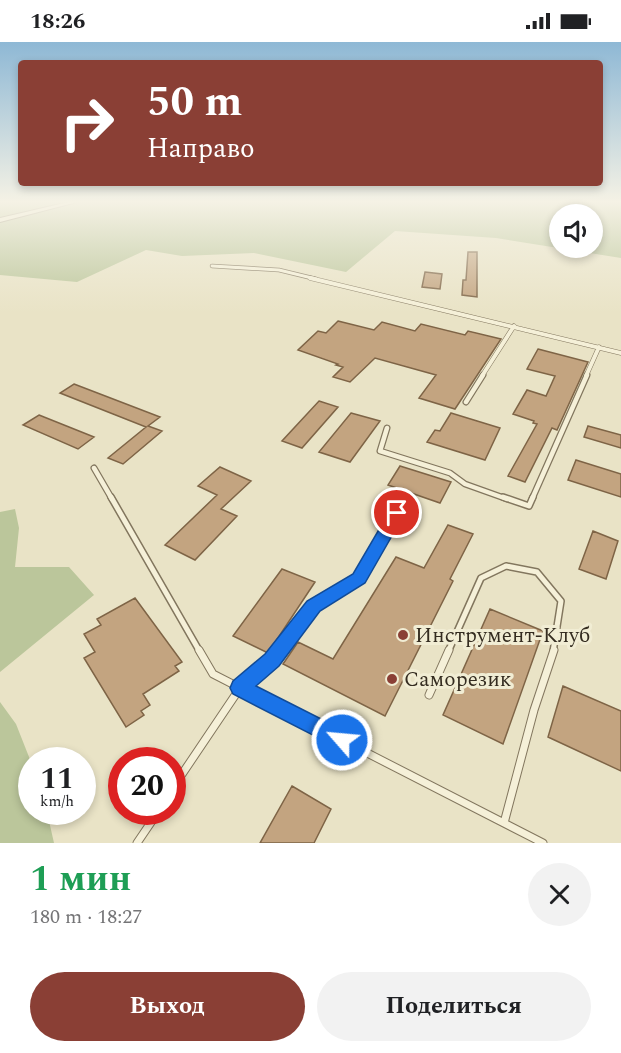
<!DOCTYPE html>
<html lang="ru">
<meta charset="utf-8">
<style>
body{margin:0;font-family:Spectral,serif;background:#f2f2f2;color:#202124;height:100vh;display:flex;flex-direction:column;font-size:22px;white-space:nowrap}
*{box-sizing:border-box;margin:0}
p{font-size:20px;color:#757577}
.icon{flex:none;width:33px;height:33px;fill:none;stroke:currentColor;stroke-width:2;stroke-linecap:round;stroke-linejoin:round}
.map{position:relative;height:801px;overflow:hidden}
.details{display:flex;flex-direction:column;background:#fff;flex:1}
.details>*{flex:none}
.banner{position:absolute;left:18px;top:18px;width:585px;height:126px;border-radius:6px;box-shadow:0 3px 9px #0003;background:#8a3f35;color:#fff;overflow:hidden}
.buttons{position:absolute;left:549px;top:162px;display:grid;gap:12px}
.buttons a{display:grid;place-items:center;width:54px;height:54px;border-radius:50%;background:#fff;box-shadow:0 3px 9px #0003;font-size:30px}
.speed{position:absolute;left:18px;top:705px;display:flex;gap:12px;font-size:30px;font-weight:700;text-align:center}
.speed>*{display:grid;place-content:center;width:78px;height:78px;border-radius:50%;background:#fff;box-shadow:0 3px 9px #0003;line-height:1}
.speed small{font-size:15px;font-weight:400}
.speed .limit{border:9px solid #d22;background:#fff;color:#111}
.pin{position:absolute;display:grid;place-items:center;width:51px;height:51px;color:#fff;margin:-26px;border:3px solid #fff;border-radius:50%;box-shadow:0 2px 6px #0007}
.me{position:absolute;width:66px;margin:-33px;rotate:297deg;stroke-linejoin:round;filter:drop-shadow(0 0 4px #0008)}
.turn{display:flex;align-items:center;gap:21px;height:126px;padding:0 30px;font-size:27px}
.turn .icon{width:78px;height:78px;stroke-width:2.5}
.turn b{display:block;font-size:42px;line-height:51px}
.round{display:grid;place-items:center;flex:none;width:63px;height:63px;border-radius:32px;background:#f2f2f2}
.head{display:flex;align-items:center;justify-content:space-between;height:102px;padding:0 30px}
h1{font-size:36px;font-weight:700;line-height:45px;color:#1e9e55}
.primary-button{display:flex;gap:12px;margin-top:auto;padding:12px 30px}
.primary-button a{flex:1;height:69px;border-radius:36px;background:#8a3f35;color:#fff;font-size:24px;font-weight:700;line-height:69px;text-align:center}
.primary-button a+a{background:#f2f2f2;color:#202124}
.status{display:flex;justify-content:space-between;align-items:center;height:42px;padding:0 30px;background:#fff;direction:ltr}
.status svg{height:16px;fill:currentColor}
.map>svg:first-child{display:block}
</style>
<div class="status"><b>18:26</b><svg viewBox="0 0 49 12"><path d="M0 12V9h3v3zM5 12V6h3v6zM10 12V3h3v9zM15 12V0h3v12zM26 1h20v11H26zM47 4h2v5h-2z"/></svg></div>
<div class="map">
<svg width="621" height="801" viewBox="0 0 621 801">
<rect width="100%" height="100%" fill="#e9e3c6"/>
<path fill="#bbc69b" fill-rule="evenodd" d="M0 159H621V216L496 196 395 189 346 230 254 211 182 214 146 208 77 240 0 233ZM560 172H592V206H560Z
M15 467 19 486 15 525H69L94 553 0 630V470Z
M0 660 16 682 31 720 32 770H47L54 801H0Z"/>
<path fill="#c3a480" stroke="#7e6446" stroke-width="1.5" d="M468 210H477V255L462 253 463 238H466Z
M425 230 442 232 440 247 422 245Z
M338 279 374 288 382 280 415 289 421 282 465 293 468 289 501 297 455 367 419 356 436 333 375 316 350 340 333 335 343 325 336 323 338 322 298 308 318 289 326 291Z
M538 307 588 320 557 388 552 386 525 440 508 434 537 382 533 381 534 379 513 372 527 348 546 354 555 334 527 327Z
M74 342 160 375 148 384 162 389 123 422 108 416 146 385 60 351Z
M319 359 338 365 302 406 282 399Z
M351 371 380 379 350 420 319 410Z
M451 371 500 386 485 418 427 400 435 388 440 389Z
M39 373 94 395 78 407 23 383Z
M588 384 621 393V406L584 395Z
M576 418 621 432V455L568 438Z
M400 424 451 440 440 461 388 443Z
M220 425 251 439 221 467 237 474 195 518 165 503 217 453 198 444Z
M448 483 473 492 450 537 453 539 385 674 283 622 298 600 333 617 396 515 424 526Z
M593 489 618 499 606 537 579 527Z
M282 527 315 540 268 611 233 594Z
M135 556 182 620 175 624 179 629 143 652 150 663 141 669 144 673 126 685 84 616 95 610 84 592 101 583 97 577Z
M490 567 543 589 503 702 443 673Z
M563 644 621 669V729L548 695Z
M292 744 331 767 314 801H260Z"/>
<g fill="none" stroke-linecap="round" stroke-linejoin="round">
<defs>
<path id="service-far4" d="M212 224 279 228 316 237"/>
<path id="service-far3" d="M310 236 621 311
M482 334 514 284
M586 334 599 305"/>
<path id="service-far2" d="M466 360 483 333
M387 386 380 409 450 431 465 442 507 457
M94 426 112 457
M532 457 587 333"/>
<path id="service-far1" d="M111 455 200 610
M503 455 529 464 533 455
M278 610 314 564 359 536 397 471
M448 610 481 536 506 524 537 530 561 559 553 610"/>
<path id="service" d="M199 608 213 632 543 801
M429 653 449 608
M172 747 240 646 272 618 280 608
M504 781 534 668 554 608
M137 801 158 770"/>
<path id="minor" d="M73 159H81L0 180V176Z"/>
</defs>
<use href="#service-far4" stroke="#82765e" stroke-width="4.5"/>
<use href="#service-far3" stroke="#82765e" stroke-width="5"/>
<use href="#service-far2" stroke="#82765e" stroke-width="7"/>
<use href="#service-far1" stroke="#82765e" stroke-width="8"/>
<use href="#service" stroke="#82765e" stroke-width="9"/>
<use href="#minor" stroke="#82765e" stroke-width="2"/>
<use href="#service-far4" stroke="#f5f0d8" stroke-width="3"/>
<use href="#service-far3" stroke="#f5f0d8" stroke-width="4"/>
<use href="#service-far2" stroke="#f5f0d8" stroke-width="4.5"/>
<use href="#service-far1" stroke="#f5f0d8" stroke-width="5"/>
<use href="#service" stroke="#f5f0d8" stroke-width="7"/>
<use href="#minor" fill="#f5f0d8" fill-rule="evenodd"/>
</g>
<linearGradient id="sky" x2="0" y2="1"><stop stop-color="#8eb8d5"/><stop offset="0.59" stop-color="#f5f2e5"/><stop offset="1" stop-color="#f5f2e5" stop-opacity="0"/></linearGradient>
<rect width="621" height="271" fill="url(#sky)"/>
<path fill="#1a73e8" stroke="#114b97" stroke-width="1.5" d="M397 466 402 467 405 471 365 541 320 569 279 624 256 644 349 691 352 698 349 705 342 708 233 652 230 646 233 639 265 612 307 559 353 532 391 467Z"/>
<g fill="#8a3f35" stroke="#f1edd4" stroke-width="2">
<circle cx="403" cy="593" r="6"/>
<circle cx="392" cy="637" r="6"/>
</g>
<g text-anchor="middle" stroke-width="6" stroke-linejoin="round" paint-order="stroke">
<g font-size="21" fill="#342c20" stroke="#f1edd4" text-anchor="start">
<text x="415" y="600">Инструмент-Клуб</text>
<text x="404" y="644">Саморезик</text>
</g>
</g>
</svg>
<div class="buttons">
<a><svg class="icon" aria-label="sound" viewBox="0 0 24 24"><path d="M4 9h4l5-4v14l-5-4H4zM17 9q2 3 0 6"/></svg></a>
</div>
<div class="speed"><div>11<small>km/h</small></div><div class="limit">20</div></div>
<div class="pin" style="left:397px;top:471px;background:#d93025"><svg class="icon" aria-label="arrive" viewBox="0 0 24 24"><path d="M6 21V4h12l-3 4 3 4H6"/></svg></div>
<svg class="me" style="left:342px;top:698px" viewBox="-20 -20 40 40"><circle r="17" fill="#1a73e8" stroke="#fff" stroke-width="3"/><path d="M0-11L8 9 0 5-8 9z" fill="#fff"/></svg>
<div class="banner">
<div class="turn"><svg class="icon" aria-label="right" viewBox="0 0 24 24"><path d="M7 20v-9h11M14 6l5 5-5 5"/></svg><div><b>50 m</b>Направо</div></div>
</div>
</div>
<section class="details">
<div class="head"><div><h1>1 мин</h1><p>180 m · 18:27</p></div><a class="round"><svg class="icon" aria-label="close" viewBox="0 0 24 24"><path d="M6 6l12 12M18 6L6 18"/></svg></a></div>
<div class="primary-button"><a>Выход</a><a>Поделиться</a></div>
</section>
